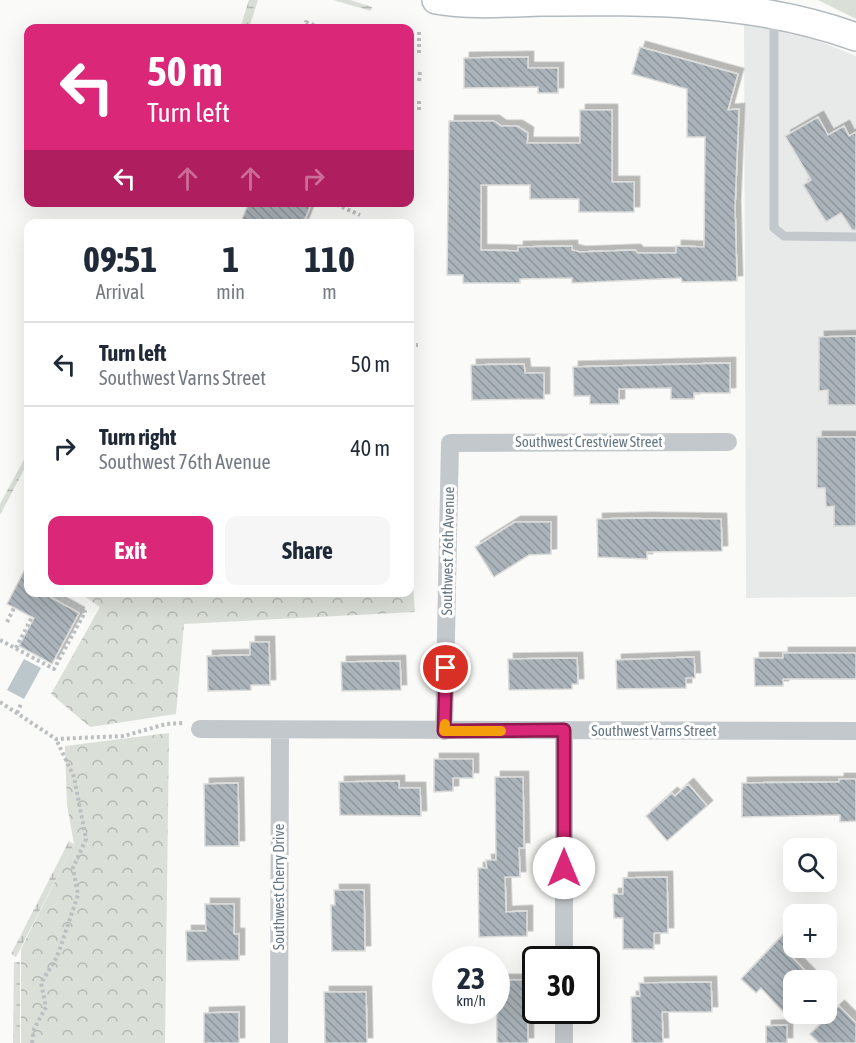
<!DOCTYPE html>
<meta charset="utf-8">
<style>
body{margin:0;font-family:"Asap Condensed",sans-serif;background:#f6f6f7;color:#1f2937;height:100vh;display:flex;flex-direction:column;font-size:22px;white-space:nowrap}
*{box-sizing:border-box;margin:0}
p{font-size:20px;color:#747a83}
.icon{flex:none;width:33px;height:33px;fill:none;stroke:currentColor;stroke-width:2;stroke-linecap:round;stroke-linejoin:round}
.map{position:relative;flex:1;overflow:hidden}
.drawer{position:absolute;left:24px;top:219px;width:390px;height:378px;display:flex;flex-direction:column;background:#fff;border-radius:12px;box-shadow:0 6px 24px #0002}
.drawer>*{flex:none}
.banner{position:absolute;left:24px;top:24px;width:390px;height:183px;border-radius:12px;box-shadow:0 6px 24px #0002;background:#db2777;color:#fff;overflow:hidden}
.buttons{position:absolute;left:783px;top:838px;display:grid;gap:12px}
.buttons a{display:grid;place-items:center;width:54px;height:54px;border-radius:12px;background:#fff;box-shadow:0 6px 24px #0002;font-size:30px}
.speed{position:absolute;left:432px;top:946px;display:flex;gap:12px;font-size:30px;font-weight:700;text-align:center}
.speed>*{display:grid;place-content:center;width:78px;height:78px;border-radius:50%;background:#fff;box-shadow:0 6px 24px #0002;line-height:1}
.speed small{font-size:15px;font-weight:400}
.speed .limit{border:3px solid #111;border-radius:9px;background:#fff;color:#111}
.pin{position:absolute;display:grid;place-items:center;width:51px;height:51px;color:#fff;margin:-26px;border:3px solid #fff;border-radius:50%;box-shadow:0 2px 6px #0007}
.me{position:absolute;width:66px;margin:-33px;rotate:0deg;stroke-linejoin:round;filter:drop-shadow(0 0 4px #0008)}
.turn{display:flex;align-items:center;gap:21px;height:126px;padding:0 24px;font-size:27px}
.turn .icon{width:78px;height:78px;stroke-width:2.5}
.turn b{display:block;font-size:42px;line-height:51px}
.lanes{display:flex;align-items:center;height:57px;padding:0 24px;background:#0003;justify-content:center;gap:30px;direction:ltr}
.lanes .off{opacity:.35}
.eta{display:flex;justify-content:space-evenly;align-items:center;height:102px;text-align:center}
.eta b{font-size:36px;font-weight:700;line-height:42px}
.button{display:flex;gap:12px;margin-top:auto;padding:12px 24px}
.button a{flex:1;height:69px;border-radius:12px;background:#db2777;color:#fff;font-size:24px;font-weight:700;line-height:69px;text-align:center}
.button a+a{background:#f6f6f7;color:#1f2937}
ul{padding:0;list-style:none}
li{display:flex;align-items:center;gap:18px;height:84px;padding:0 24px;border-top:2px solid #e0e1e3}
li div{flex:1}
li b{display:block;font-size:22px}
li em{font-style:normal}
.map>svg:first-child{display:block}
</style>
<div class="map">
<svg width="856" height="1043" viewBox="0 0 856 1043">
<defs>
<pattern id="forest-crowns" width="20" height="18" patternUnits="userSpaceOnUse" patternTransform="scale(1.5)"><rect width="20" height="18" fill="#dadfd7"/><path d="M2 6a3 3 0 1 1 6 0M12 15a3 3 0 1 1 6 0" fill="none" stroke="#b4b9b4"/></pattern>
<pattern id="wetland-marsh" width="20" height="14" patternUnits="userSpaceOnUse" patternTransform="scale(1.5)"><rect width="20" height="14" fill="#dadfd7"/><path d="M1 5h8M5 5V1M11 12h8M15 12V8" fill="none" stroke="#b4b9b4"/></pattern>
<pattern id="building-back-hatch" width="6" height="6" patternUnits="userSpaceOnUse" patternTransform="scale(1.5)"><rect width="6" height="6" fill="#aab3b9"/><path d="M-1 5l2 2M0 0l6 6M5-1l2 2" fill="none" stroke="#8e969c"/></pattern>
<filter id="shadow"><feDropShadow dx="5.5" dy="-5.5" stdDeviation="0" flood-color="#0004"/></filter>
</defs>
<rect width="100%" height="100%" fill="#fafaf8"/>
<path fill="#e8e9e9" d="M744 21 789 29 856 56V597L746 598Z"/>
<path fill="#dadfd7" d="M818 0H856V19Z"/>
<path fill="url(#forest-crowns)" d="M411 558 415 612 184 624 176 714 90 727 51 694 100 607 80 593 410 592Z
M169 733 165 1043H21V949L74 844 67 805 65 746Z"/>
<path fill="url(#wetland-marsh)" d="M249 0H258L249 28H240Z
M333 0H350L372 7 371 11Z
M28 452V462L0 515V504Z
M69 841 74 844 16 957 11 954Z
M14 962H20V1043H13Z"/>
<path fill="#bbc7cb" d="M24 659 41 668 24 699 7 690Z"/>
<path fill="url(#building-back-hatch)" stroke="#dcdcda" stroke-width="1.5" filter="url(#shadow)" d="M640 47 738 74 728 110 739 109 735 207 737 281 682 282 681 278 572 283V278L520 279V283H463V275H447L449 121H494L501 126H517L528 133 527 143H580V110H612V182H634V212H579V199H530V185H481V250L518 251V247L572 246V250L580 252 635 250 638 253H676V246L704 247 705 137H687V89L632 74Z
M528 57V68H558V93H538V87L464 88V58Z
M818 117 828 135 844 126 849 136 856 132V230H852L841 213 826 222 803 185 811 180 785 136Z
M249 202H312L303 224H240Z
M856 336V405H828V390L819 391V337Z
M730 363V393H694V399H671V388L619 389V404H590V396H574L573 367Z
M524 364 525 373H544V399L472 400 471 365Z
M817 437H856V526H834V506L826 507 825 488H817Z
M646 518 721 519 722 551 647 552V559L598 557 597 519Z
M515 522H551V554L529 555 494 577 475 547Z
M28 563V592H41L79 613 52 664 19 646 34 618 7 604Z
M250 642H269L270 685H251V690L208 691 207 656 250 655Z
M783 653H856V679H783V686H755L754 658H783Z
M694 657 695 678H686V688L617 689 616 660Z
M577 658 578 684H572V689L509 690 508 659Z
M400 661 401 690 342 691 341 662Z
M434 759H473V778H453V791L434 792Z
M495 777H523L524 848H519L520 877H505L506 912 527 911V936L479 937 478 868H487L486 860H496Z
M839 779H856V821L840 822V815L742 817V783L839 782Z
M399 781V788H420L421 816 340 815 339 782Z
M238 783 239 846H205L204 784Z
M688 784 707 806 667 841 646 816 672 793 675 796Z
M667 877 668 933H654V949H623V918H614L613 894H623V878Z
M334 890H364L365 951H332L331 905H335Z
M205 904H234V934H239V960L187 961 186 931H206Z
M794 923V953L791 956 815 981H794V1017L786 1009V1015L761 988 756 993 741 979Z
M496 980H527L528 1043H497Z
M711 982 712 1012H662L663 1043H632L631 997 640 996 639 983Z
M324 992H366L367 1043H325Z
M839 1006 856 1023V1043H819L810 1034Z
M239 1012V1043H204V1013Z
M787 1025V1043H766V1026Z"/>
<g fill="none" stroke-linecap="round" stroke-linejoin="round">
<defs>
<path id="secondary" d="M436 0C470 6 506 3 541 2 648 1 755 0 856 37"/>
</defs>
<use href="#secondary" stroke="#b3babf" stroke-width="30"/>
<path stroke="#bbbfc2" stroke-width="4" stroke-dasharray="3 3" stroke-linecap="butt" d="M304 28 306 22 321 28
M419 53V30
M419 81 420 71
M419 101V110
M331 202 360 215
M410 345H418
M7 622 14 608
M0 640 54 669 85 612 52 592
M16 648 32 617
M0 702 56 739 124 736 166 724 184 723
M17 713 21 704
M32 1043 34 1029 46 1007 41 983 57 957 78 895 73 868 86 839 74 777 56 739"/>
<path stroke="#c3c8cc" stroke-width="9" d="M774 16V228L784 236 856 237"/>
<path stroke="#c3c8cc" stroke-width="18" d="M200 729 856 731
M564 730V960
M444 731 450 443 728 442
M564 1011V1043
M279 1043 280 730"/>
<use href="#secondary" stroke="#fff" stroke-width="27"/>
</g>
<g fill="none" stroke-linecap="round" stroke-linejoin="round">
<defs>
<path id="route" d="M446 668 444 731 564 730V868"/>
</defs>
<use href="#route" stroke="#8e194d" stroke-width="15"/>
<use href="#route" stroke="#db2777" stroke-width="10"/>
<path stroke="#f59e0b" stroke-width="10" d="M445 724 444 731H501"/>
</g>
<g text-anchor="middle" stroke-width="6" stroke-linejoin="round" paint-order="stroke">
<g font-size="15" fill="#657683" stroke="#fff">
<text x="589" y="447">Southwest Crestview Street</text>
<text transform="translate(448 551) rotate(-89)" y="5">Southwest 76th Avenue</text>
<text x="654" y="736">Southwest Varns Street</text>
<text transform="translate(279 887) rotate(-90)" y="5">Southwest Cherry Drive</text>
</g>
</g>
</svg>
<div class="buttons">
<a><svg class="icon" aria-label="search" viewBox="0 0 24 24"><circle cx="10" cy="10" r="6"/><path d="M15 15l6 6"/></svg></a>
<a>+</a>
<a>−</a>
</div>
<div class="speed"><div>23<small>km/h</small></div><div class="limit">30</div></div>
<div class="pin" style="left:446px;top:668px;background:#d93025"><svg class="icon" aria-label="arrive" viewBox="0 0 24 24"><path d="M6 21V4h12l-3 4 3 4H6"/></svg></div>
<svg class="me" style="left:564px;top:868px" viewBox="-20 -20 40 40"><circle r="19" fill="#fff"/><path d="M0-13L10 11 0 6-10 11z" fill="#db2777"/></svg>
<div class="banner">
<div class="turn"><svg class="icon" aria-label="left" viewBox="0 0 24 24"><path d="M17 20v-9H6M10 6l-5 5 5 5"/></svg><div><b>50 m</b>Turn left</div></div>
<div class="lanes"><svg class="icon" aria-label="left" viewBox="0 0 24 24"><path d="M17 20v-9H6M10 6l-5 5 5 5"/></svg><svg class="icon off" aria-label="ahead" viewBox="0 0 24 24"><path d="M12 20V5M6 11l6-6 6 6"/></svg><svg class="icon off" aria-label="ahead" viewBox="0 0 24 24"><path d="M12 20V5M6 11l6-6 6 6"/></svg><svg class="icon off" aria-label="right" viewBox="0 0 24 24"><path d="M7 20v-9h11M14 6l5 5-5 5"/></svg></div>
</div>
<section class="drawer">
<div class="eta">
<div><b>09:51</b><p>Arrival</p></div>
<div><b>1</b><p>min</p></div>
<div><b>110</b><p>m</p></div>
</div>
<ul>
<li><svg class="icon" aria-label="left" viewBox="0 0 24 24"><path d="M17 20v-9H6M10 6l-5 5 5 5"/></svg><div><b>Turn left</b><p>Southwest Varns Street</p></div><em>50 m</em></li>
<li><svg class="icon" aria-label="right" viewBox="0 0 24 24"><path d="M7 20v-9h11M14 6l5 5-5 5"/></svg><div><b>Turn right</b><p>Southwest 76th Avenue</p></div><em>40 m</em></li>
</ul>
<div class="button"><a>Exit</a><a>Share</a></div>
</section>
</div>
